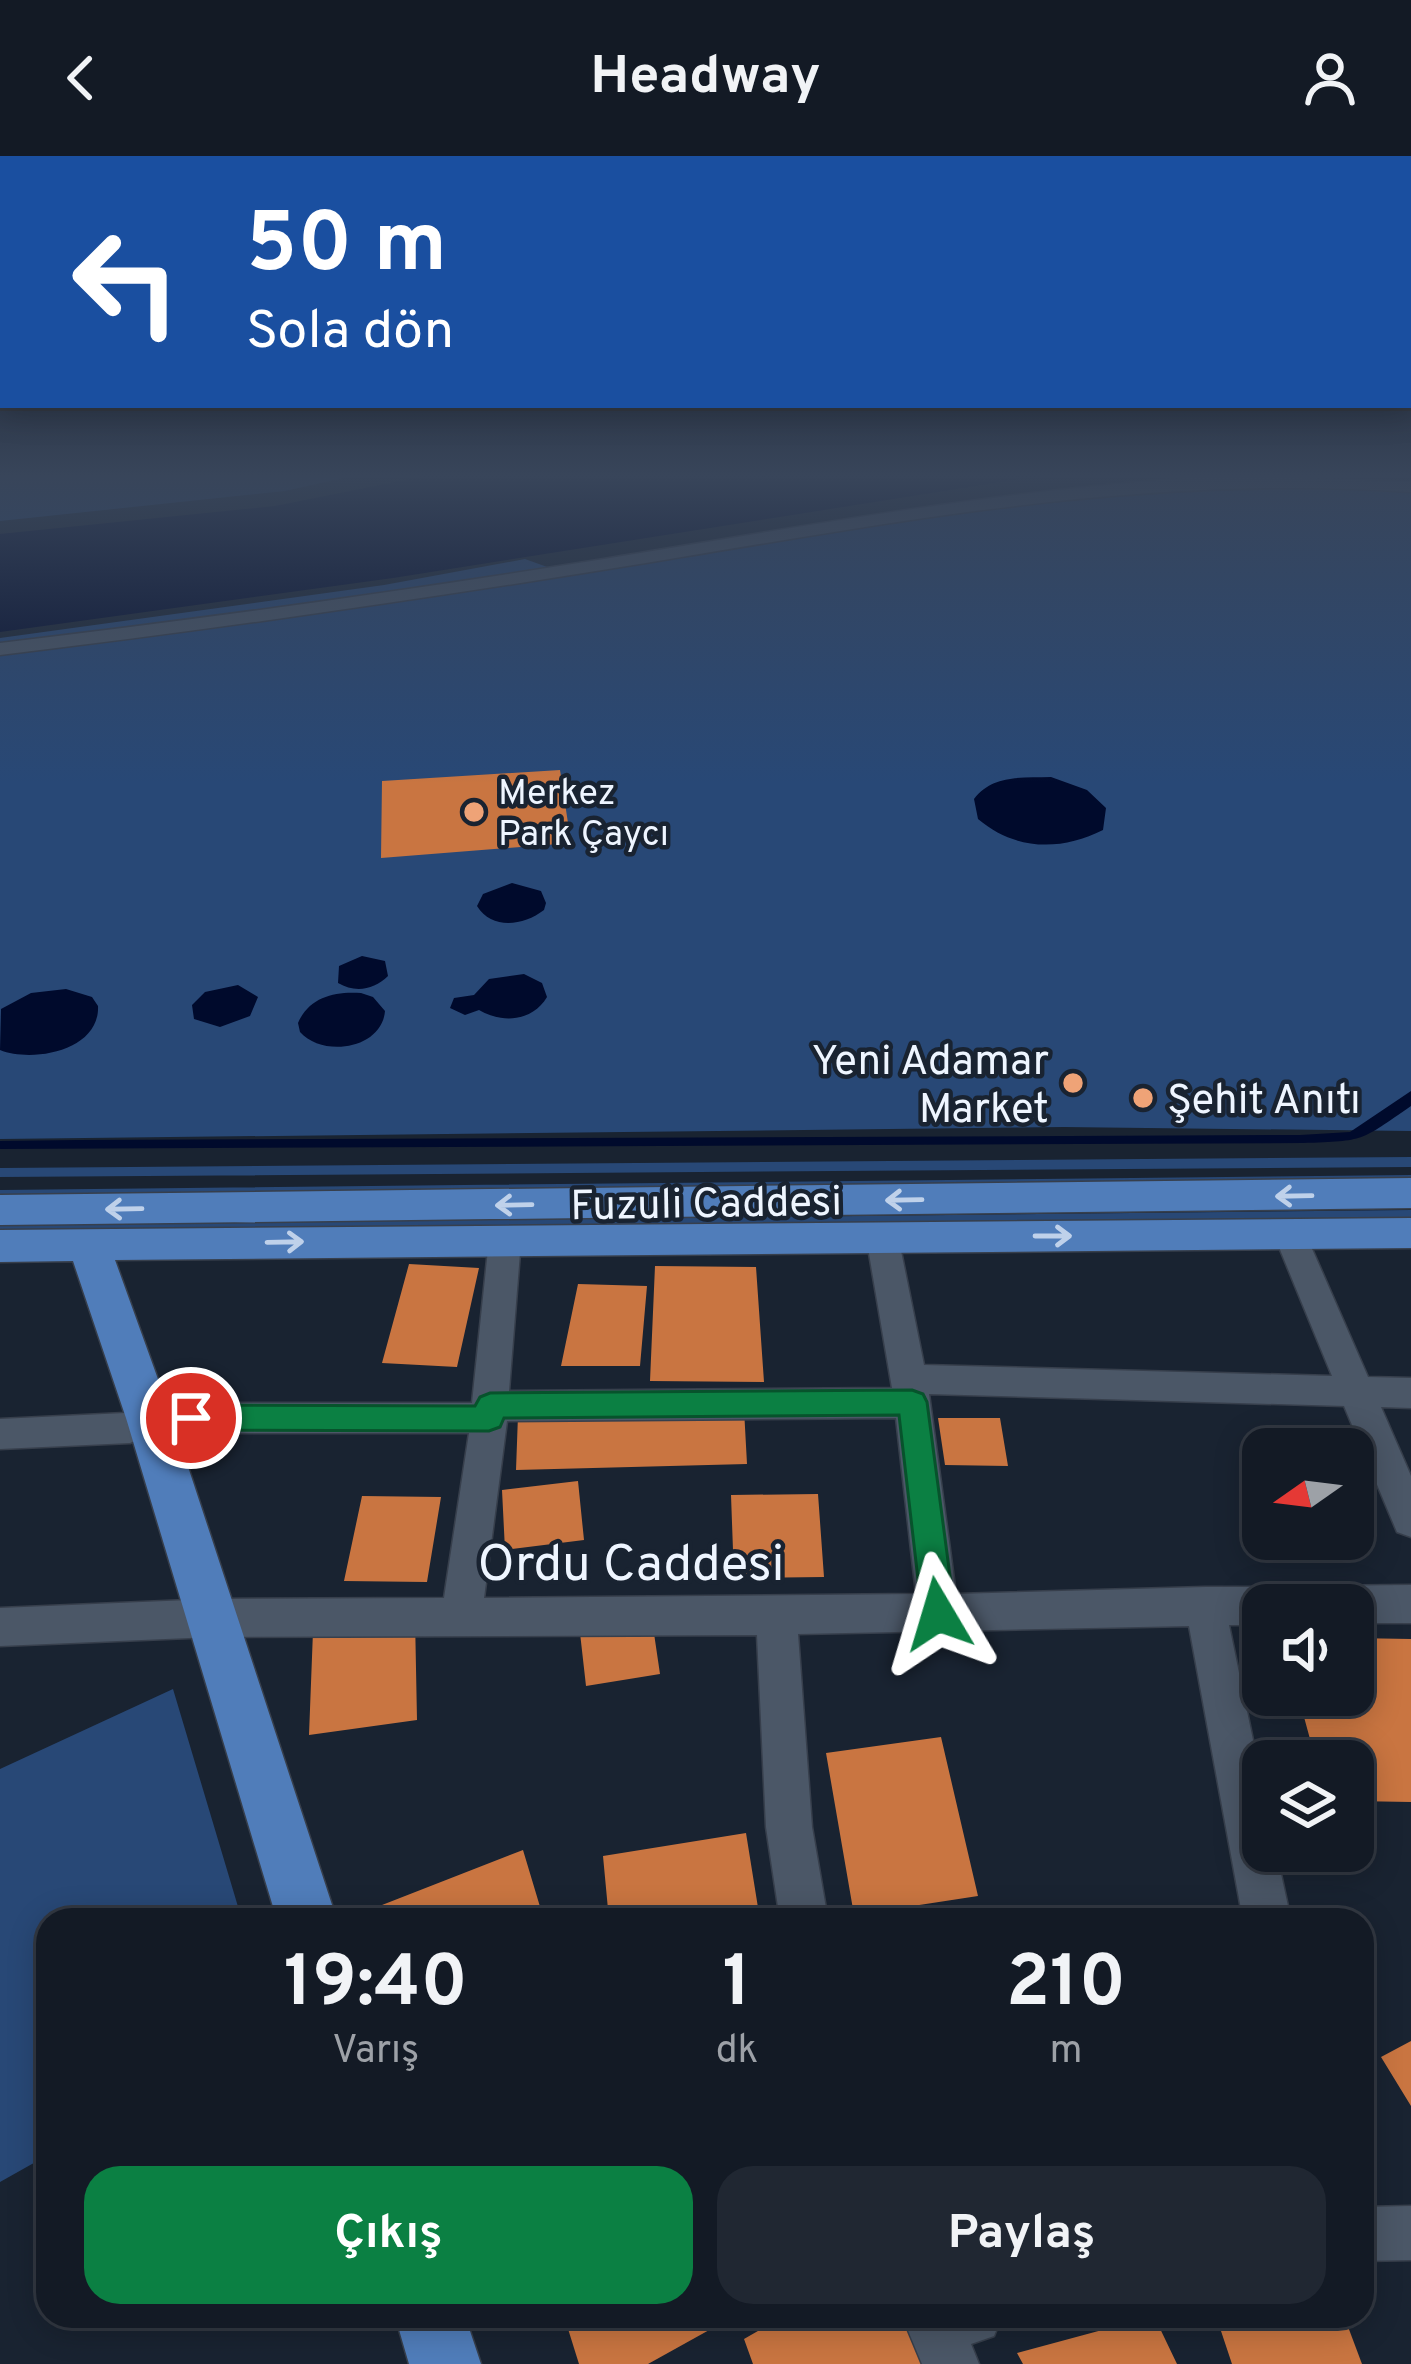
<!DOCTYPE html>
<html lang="tr">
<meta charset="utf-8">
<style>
body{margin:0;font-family:Overpass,sans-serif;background:#202732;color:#f1f3f6;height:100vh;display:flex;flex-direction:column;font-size:45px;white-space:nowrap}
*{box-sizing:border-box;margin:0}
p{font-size:39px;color:#9da1a7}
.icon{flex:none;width:66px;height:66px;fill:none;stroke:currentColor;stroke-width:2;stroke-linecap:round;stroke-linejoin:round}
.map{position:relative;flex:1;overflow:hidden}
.sheet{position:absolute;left:36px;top:1752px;width:1338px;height:420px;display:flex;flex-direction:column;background:#131a25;border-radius:36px;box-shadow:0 6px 30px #0003,0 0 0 3px #323842}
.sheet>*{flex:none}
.banner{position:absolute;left:0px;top:0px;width:1413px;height:252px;box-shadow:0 6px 30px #0003,0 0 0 3px #323842;background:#1a4fa0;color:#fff;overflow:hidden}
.needle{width:78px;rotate:256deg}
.controls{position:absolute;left:1242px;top:1272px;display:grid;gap:24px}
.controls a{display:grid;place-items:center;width:132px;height:132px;border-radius:24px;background:#131a25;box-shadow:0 6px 30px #0003,0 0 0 3px #323842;font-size:60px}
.pin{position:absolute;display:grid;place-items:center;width:102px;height:102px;color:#fff;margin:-51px;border:6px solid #fff;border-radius:50%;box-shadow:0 3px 12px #0007}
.me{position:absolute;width:132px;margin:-66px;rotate:353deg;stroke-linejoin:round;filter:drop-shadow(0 0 9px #0008)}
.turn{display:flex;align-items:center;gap:42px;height:252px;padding:0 48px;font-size:54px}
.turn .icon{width:156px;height:156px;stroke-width:2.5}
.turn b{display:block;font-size:84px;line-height:102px}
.eta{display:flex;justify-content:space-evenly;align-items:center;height:204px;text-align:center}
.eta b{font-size:72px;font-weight:700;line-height:84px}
.primary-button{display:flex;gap:24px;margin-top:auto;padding:24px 48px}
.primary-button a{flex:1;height:138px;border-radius:36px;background:#0b8043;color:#fff;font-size:48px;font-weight:700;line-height:138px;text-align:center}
.primary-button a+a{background:#202732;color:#f1f3f6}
header{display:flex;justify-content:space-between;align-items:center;height:156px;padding:0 48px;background:#131a25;font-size:54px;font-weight:700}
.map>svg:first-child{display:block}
</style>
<header><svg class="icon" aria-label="back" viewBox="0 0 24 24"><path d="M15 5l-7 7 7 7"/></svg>Headway<svg class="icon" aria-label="person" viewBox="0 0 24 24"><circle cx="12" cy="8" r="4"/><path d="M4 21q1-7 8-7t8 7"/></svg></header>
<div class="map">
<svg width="1411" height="2208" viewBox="0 0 1411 2208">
<rect width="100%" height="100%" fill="#192331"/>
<path fill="#284876" d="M0 318H361L285 335 0 365Z
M1185 326 1411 334V975L1064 971 0 983V482L384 429 525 403 564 417 830 373Z
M1411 1001V1011L0 1021V1012Z
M1411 1019V1027L0 1041V1034Z
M1411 1054V1062L0 1076V1069Z
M173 1533 242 1764H48V1999L0 2026V1613Z"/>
<path fill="#000a2c" d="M435 318H1052L393 422 0 476V378L275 350Z
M1051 621 1087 634 1106 652 1103 674C1061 695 1016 695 978 663L974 643C993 618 1022 622 1051 621Z
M512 727 541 735 546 747 544 754C523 770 492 774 477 750L483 738Z
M362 800 385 805 388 820C374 834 355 837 338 827L339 810Z
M524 818 542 827 547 841C533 865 503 868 479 854L465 859 450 852 454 842 474 839 489 823Z
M238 829 258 841 250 860 220 871 194 863 192 849 205 836Z
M66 833 92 841 98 850C100 895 32 907 0 894L1 853 31 837Z
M361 837 373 841 385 855C382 893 323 902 300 876L298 867C309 841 335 835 361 837Z
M1411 935V950C1360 985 1366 985 1303 987L0 993V985L78 984 1300 979 1350 976Z"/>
<path fill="#c97541" d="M560 614 571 687 381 702 382 625Z
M409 1108 479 1112 457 1211 382 1207Z
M655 1110 756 1111 764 1226 650 1225Z
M578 1128 647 1130 640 1210H561Z
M744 1253 747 1308 516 1314 518 1259Z
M938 1262H1000L1008 1310 945 1309Z
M578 1325 584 1384 505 1394 502 1334Z
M818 1338 824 1421 734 1422 731 1339Z
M362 1340 441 1341 427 1426 344 1425Z
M651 1457 660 1518 586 1530 579 1468Z
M415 1461 417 1564 309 1579 313 1475Z
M1353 1482 1411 1483V1646L1353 1645V1605H1316L1298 1539H1353Z
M941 1581 978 1740 854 1759 826 1597Z
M746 1677 760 1764H609L603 1700Z
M523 1694 544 1764H385L382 1749Z
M1411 1885V1950L1381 1901Z
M564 2160H706L711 2173 648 2208H579Z
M784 2160H903L923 2208H753L744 2183Z
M1154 2160 1177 2208H1023L1017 2197Z
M1216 2160H1344L1362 2208H1232Z"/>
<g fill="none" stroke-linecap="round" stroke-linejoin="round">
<defs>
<path id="minor" d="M1225 320 1411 326V336C1145 318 907 364 646 407 431 442 216 473 0 499V487C202 463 403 435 604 403 811 369 1016 331 1225 320Z
M1290 1067 1301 1070 1306 1079 1368 1221 1411 1222V1252L1381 1251 1411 1320V1381L1397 1376 1344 1250 929 1238 956 1438 1205 1431H1263L1277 1437 1283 1449H1263V1469H1229L1263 1632V1695H1276L1291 1764H1243L1189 1470 798 1478 812 1671 828 1764H780L766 1671 757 1479 213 1481 0 1490V1452L213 1443 444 1442 469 1277H154L130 1287 0 1293V1263L125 1257 149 1247H472L489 1084 493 1075H517L521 1084 509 1235 892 1232 866 1080 871 1071H893L898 1080 924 1209 1332 1220 1274 1079 1279 1070ZM896 1262 916 1438 484 1442 507 1265Z
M1411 1429V1467H1353V1449H1288L1294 1436 1308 1430Z
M1411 2050V2104L1362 2105V2051Z
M902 2160H1002L994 2180 971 2188 979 2208H922Z"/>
<path id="major" d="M1411 1022V1052L0 1069V1039Z
M1411 1062V1092L115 1104 172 1262 337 1764H277L126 1262 73 1105 0 1106V1074Z
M395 2160H465L481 2208H409Z"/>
</defs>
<use href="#minor" stroke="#373f4c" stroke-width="3"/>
<use href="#major" stroke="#373f4c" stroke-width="3"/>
<use href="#minor" fill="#4b5767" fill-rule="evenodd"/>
<use href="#major" fill="#507dba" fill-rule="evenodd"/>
</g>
<defs><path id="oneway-shaft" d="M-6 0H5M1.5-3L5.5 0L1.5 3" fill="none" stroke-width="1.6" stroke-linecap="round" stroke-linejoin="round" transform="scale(3)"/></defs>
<g stroke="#bfd1ea">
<use href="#oneway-shaft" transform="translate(1294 1040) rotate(179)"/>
<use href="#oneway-shaft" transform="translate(904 1044) rotate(179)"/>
<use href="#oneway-shaft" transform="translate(514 1049) rotate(179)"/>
<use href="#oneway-shaft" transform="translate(124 1053) rotate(179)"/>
<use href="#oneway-shaft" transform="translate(1053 1080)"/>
<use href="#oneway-shaft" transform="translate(285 1086) rotate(-1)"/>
</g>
<linearGradient id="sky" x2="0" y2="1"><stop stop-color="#0e131b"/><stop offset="0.51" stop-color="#38455a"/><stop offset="1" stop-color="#38455a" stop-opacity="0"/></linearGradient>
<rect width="1411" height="627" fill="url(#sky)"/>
<path fill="#0b8043" stroke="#07532c" stroke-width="3" d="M912 1234 923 1238 927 1246 955 1458 950 1469 938 1473 927 1469 922 1458 899 1259 504 1262 500 1271 489 1275 191 1274 181 1271 176 1262 181 1253 191 1249 475 1250 480 1241 490 1237Z"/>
<g fill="#efa377" stroke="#192331" stroke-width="4.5">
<circle cx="474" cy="656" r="12"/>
<circle cx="1073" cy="927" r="12"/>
<circle cx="1143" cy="942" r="12"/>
</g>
<g text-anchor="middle" stroke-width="9" stroke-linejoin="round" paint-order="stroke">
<g font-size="36" fill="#eef5ff" stroke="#192331" text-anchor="start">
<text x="498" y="648">Merkez<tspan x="498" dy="41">Park Çaycı</tspan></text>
</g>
<g font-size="42" fill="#eef5ff" stroke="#192331" text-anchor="end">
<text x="1049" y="918">Yeni Adamar<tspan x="1049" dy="48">Market</tspan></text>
<text x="1167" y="957" text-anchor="start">Şehit Anıtı</text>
</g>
<g font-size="42" fill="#eef5ff" stroke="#192331">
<text transform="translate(706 1046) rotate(-1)" y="15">Fuzuli Caddesi</text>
</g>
<g font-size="51" fill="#eef5ff" stroke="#192331">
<text x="631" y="1424">Ordu Caddesi</text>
</g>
</g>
</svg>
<div class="controls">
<a><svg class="needle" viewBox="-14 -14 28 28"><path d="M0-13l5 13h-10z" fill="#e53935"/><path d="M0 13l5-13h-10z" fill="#9da1a7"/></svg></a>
<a><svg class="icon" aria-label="sound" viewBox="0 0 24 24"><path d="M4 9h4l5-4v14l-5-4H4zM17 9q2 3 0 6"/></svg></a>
<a><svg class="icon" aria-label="layers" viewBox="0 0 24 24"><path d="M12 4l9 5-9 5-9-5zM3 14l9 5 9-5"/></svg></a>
</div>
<div class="pin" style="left:191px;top:1262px;background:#d93025"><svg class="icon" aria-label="arrive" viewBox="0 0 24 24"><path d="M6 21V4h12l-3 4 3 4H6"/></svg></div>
<svg class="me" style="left:938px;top:1458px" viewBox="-20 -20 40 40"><path d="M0-17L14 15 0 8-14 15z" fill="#0b8043" stroke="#fff" stroke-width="4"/></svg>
<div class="banner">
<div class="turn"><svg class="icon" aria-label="left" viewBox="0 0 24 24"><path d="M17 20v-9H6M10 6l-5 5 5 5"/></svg><div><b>50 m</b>Sola dön</div></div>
</div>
<section class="sheet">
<div class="eta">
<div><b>19:40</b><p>Varış</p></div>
<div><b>1</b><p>dk</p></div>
<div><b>210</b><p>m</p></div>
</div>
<div class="primary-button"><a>Çıkış</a><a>Paylaş</a></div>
</section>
</div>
